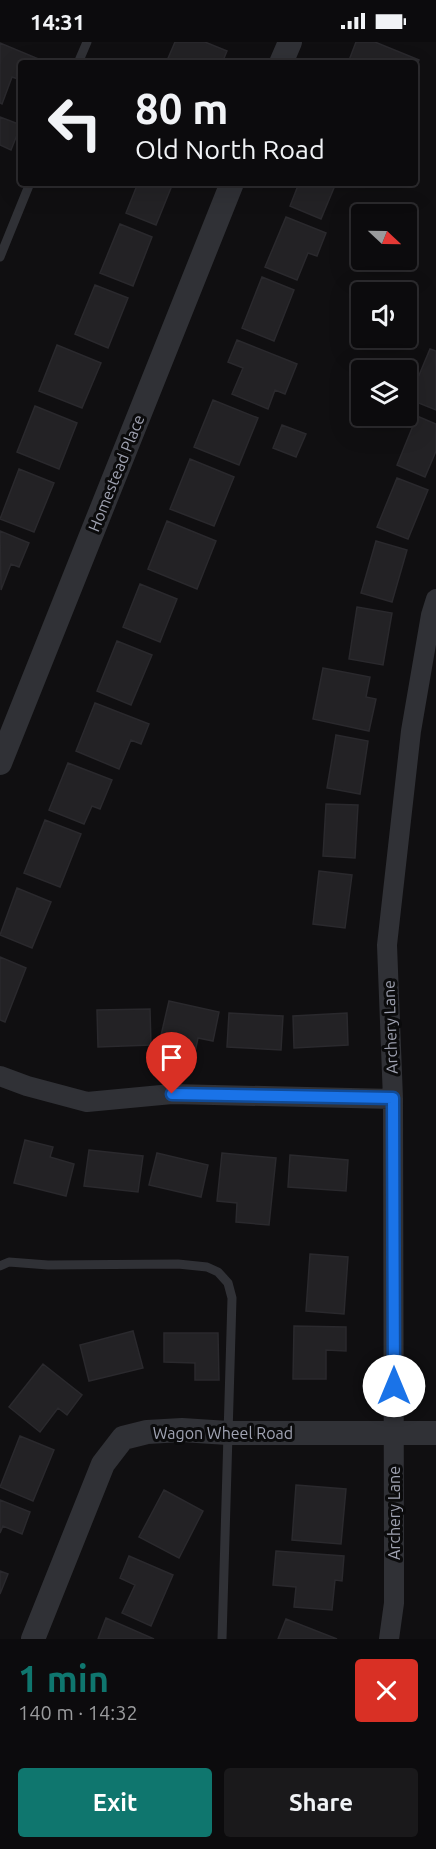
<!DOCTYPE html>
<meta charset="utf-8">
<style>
body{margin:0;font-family:Ubuntu,sans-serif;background:#1a191b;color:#f1f3f6;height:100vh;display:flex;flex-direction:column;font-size:22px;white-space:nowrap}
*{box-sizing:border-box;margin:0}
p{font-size:20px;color:#9a9b9d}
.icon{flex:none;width:33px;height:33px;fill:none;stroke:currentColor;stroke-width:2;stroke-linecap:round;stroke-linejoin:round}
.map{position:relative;height:1597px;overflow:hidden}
.details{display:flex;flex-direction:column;background:#0c0b0d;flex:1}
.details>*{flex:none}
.hud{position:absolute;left:18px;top:18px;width:400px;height:126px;border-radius:6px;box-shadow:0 6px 24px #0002,0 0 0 2px #2c2b2e;background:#0c0b0d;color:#f1f3f6;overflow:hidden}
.needle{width:39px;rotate:112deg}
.tools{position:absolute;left:351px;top:162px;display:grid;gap:12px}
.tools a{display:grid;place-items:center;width:66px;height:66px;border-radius:6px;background:#0c0b0d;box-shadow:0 6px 24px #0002,0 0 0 2px #2c2b2e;font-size:30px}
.pin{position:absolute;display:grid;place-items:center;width:51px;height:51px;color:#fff;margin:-62px -26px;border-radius:50% 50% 50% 0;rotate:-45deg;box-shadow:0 0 6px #0007}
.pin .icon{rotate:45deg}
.me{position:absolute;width:66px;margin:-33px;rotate:0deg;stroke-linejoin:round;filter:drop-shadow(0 0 4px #0008)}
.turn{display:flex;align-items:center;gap:21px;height:126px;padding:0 18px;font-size:27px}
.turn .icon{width:78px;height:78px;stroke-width:2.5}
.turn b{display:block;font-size:42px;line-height:51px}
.round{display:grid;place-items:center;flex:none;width:63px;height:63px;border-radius:6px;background:#1a191b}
.overview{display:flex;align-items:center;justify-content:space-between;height:102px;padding:0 18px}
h1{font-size:36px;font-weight:700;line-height:45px;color:#0f766e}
.button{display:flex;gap:12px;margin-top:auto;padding:12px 18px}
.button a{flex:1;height:69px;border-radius:6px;background:#0f766e;color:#fff;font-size:24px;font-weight:700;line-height:69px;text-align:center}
.button a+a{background:#1a191b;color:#f1f3f6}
.status{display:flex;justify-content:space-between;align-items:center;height:42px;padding:0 30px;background:#0c0b0d;direction:ltr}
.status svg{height:16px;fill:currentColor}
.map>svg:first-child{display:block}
</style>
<div class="status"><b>14:31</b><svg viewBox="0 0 49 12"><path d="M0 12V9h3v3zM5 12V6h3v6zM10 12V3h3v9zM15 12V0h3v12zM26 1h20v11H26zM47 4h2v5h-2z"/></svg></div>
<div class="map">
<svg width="436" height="1597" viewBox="0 0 436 1597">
<rect width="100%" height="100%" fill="#100f11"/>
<path fill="#232225" stroke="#2a292d" stroke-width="1.5" d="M175 0H205L227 9 222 21H166Z
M356 0H375L419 18 416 26V21H348Z
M0 1 48 21H21V38L12 35 2 62 0 61Z
M0 75 21 83 11 108 0 103Z
M138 141H173L156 183 126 171Z
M299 141H336L321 177 290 164Z
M286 175 326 191 317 214 308 211 297 238 265 225Z
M120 182 152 195 133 244 100 231Z
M262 235 294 248 274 299 242 286Z
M95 243 128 256 108 306 75 292Z
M237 298 297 322 285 352 275 348 268 367 232 352 243 326 228 320Z
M57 303 101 321 82 366 39 349Z
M430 307 436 309V368L409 357Z
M213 358 258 376 239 423 194 405Z
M35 364 77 381 59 427 17 410Z
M417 374 436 382V409L425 435 397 423Z
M282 383 306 392 296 415 273 406Z
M190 417 234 435 214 484 170 467Z
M19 427 54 441 34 490 0 477Z
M397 436 428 448 408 497 377 485Z
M167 479 216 499 197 547 148 527Z
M0 489 29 501 19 525 11 522 1 548Z
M376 499 407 508 392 560 361 551Z
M140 542 177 557 160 600 123 585Z
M357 565 392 571 383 623 349 617Z
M117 599 152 613 131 663 97 649Z
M323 626 370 635 366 655 376 657 369 689 313 677Z
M95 661 149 682 141 702 131 698 119 727 76 709Z
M336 693 368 699 360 752 327 746Z
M68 721 112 738 100 767 92 764 84 782 49 768Z
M326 762 358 763 355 816 323 814Z
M45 778 81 792 60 845 24 831Z
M319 829 352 833 345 886 313 882Z
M17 846 51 860 32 906 0 893Z
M0 915 26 926 5 980 0 978Z
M169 959 219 970 213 999 198 996 195 1010 159 1002Z
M150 967 151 1003 98 1005 97 968Z
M229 971 283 974 281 1008 227 1005Z
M347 971 348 1003 294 1006 293 974Z
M25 1098 53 1105 50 1115 74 1122 66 1154 14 1141Z
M89 1108 143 1114 138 1150 84 1144Z
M157 1111 208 1123 201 1155 149 1143Z
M222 1111 276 1116 269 1183 236 1180 237 1161 217 1159Z
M290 1113 348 1118 346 1149 288 1145Z
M310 1212 348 1215 344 1272 306 1269Z
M294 1284 346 1285V1309L326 1308V1337H293Z
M133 1289 143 1326 89 1339 80 1303Z
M164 1291H218L219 1338H195V1321L164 1320Z
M43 1322 82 1353 67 1373 58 1366 40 1390 9 1365Z
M20 1394 54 1408 33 1459 0 1445Z
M296 1443 346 1447 341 1502 292 1498Z
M164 1448 203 1469 179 1516 139 1495Z
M0 1458 30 1470 22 1492 3 1484 0 1491Z
M276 1509 344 1514 342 1539 335 1538 332 1568 294 1565 296 1545 273 1543Z
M129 1514 173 1533 151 1584 122 1571 135 1543 120 1536Z
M0 1529 8 1532 0 1552Z
M106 1576 154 1597H98Z
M286 1577 337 1597H278Z"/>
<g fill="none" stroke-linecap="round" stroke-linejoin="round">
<path stroke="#303136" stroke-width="9" d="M78 21 87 0
M0 215 30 141
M0 1224 9 1220 48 1223 178 1222 207 1225 218 1230 228 1241 232 1256 222 1597"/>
<path stroke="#303136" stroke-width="20" d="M0 1034 27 1044 87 1060 172 1052 393 1057
M389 1597 394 1561V1506L393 1057 387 903 411 689 431 573 436 557"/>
<path stroke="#303136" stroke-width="24" d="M281 21 290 0
M0 721 232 141
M33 1597 103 1422 123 1396 147 1390 182 1388 228 1391H436"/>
</g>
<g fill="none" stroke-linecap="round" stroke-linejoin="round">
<defs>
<path id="route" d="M172 1052 393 1056 394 1344"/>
</defs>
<use href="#route" stroke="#114b97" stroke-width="15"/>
<use href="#route" stroke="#1a73e8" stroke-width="10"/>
</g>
<g text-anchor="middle" stroke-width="6" stroke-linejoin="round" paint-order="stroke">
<g font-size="16" fill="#a0a3b2" stroke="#0b0b0c">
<text transform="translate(116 431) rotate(-68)" y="6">Homestead Place</text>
<text transform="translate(390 985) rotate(-92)" y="6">Archery Lane</text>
<text x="223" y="1397">Wagon Wheel Road</text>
<text transform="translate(394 1471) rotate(-90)" y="6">Archery Lane</text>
</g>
</g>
</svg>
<div class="tools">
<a><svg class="needle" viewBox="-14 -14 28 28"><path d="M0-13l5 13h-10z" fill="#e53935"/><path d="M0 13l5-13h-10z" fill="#9a9b9d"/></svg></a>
<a><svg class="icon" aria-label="sound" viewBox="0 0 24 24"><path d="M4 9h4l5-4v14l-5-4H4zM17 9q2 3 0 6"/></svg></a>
<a><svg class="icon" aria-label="layers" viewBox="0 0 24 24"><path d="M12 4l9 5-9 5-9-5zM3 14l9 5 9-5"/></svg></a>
</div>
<div class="pin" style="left:172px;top:1052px;background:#d93025"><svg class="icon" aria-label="arrive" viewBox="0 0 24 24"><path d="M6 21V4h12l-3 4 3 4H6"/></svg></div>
<svg class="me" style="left:394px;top:1344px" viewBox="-20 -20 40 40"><circle r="19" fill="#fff"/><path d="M0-13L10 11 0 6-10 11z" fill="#1a73e8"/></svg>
<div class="hud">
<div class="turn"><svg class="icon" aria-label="left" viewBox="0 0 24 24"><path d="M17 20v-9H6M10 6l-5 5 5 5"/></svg><div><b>80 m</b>Old North Road</div></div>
</div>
</div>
<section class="details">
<div class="overview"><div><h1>1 min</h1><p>140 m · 14:32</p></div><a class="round" style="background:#d93025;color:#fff"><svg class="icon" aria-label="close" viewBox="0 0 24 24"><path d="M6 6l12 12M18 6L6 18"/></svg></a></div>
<div class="button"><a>Exit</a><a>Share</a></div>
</section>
